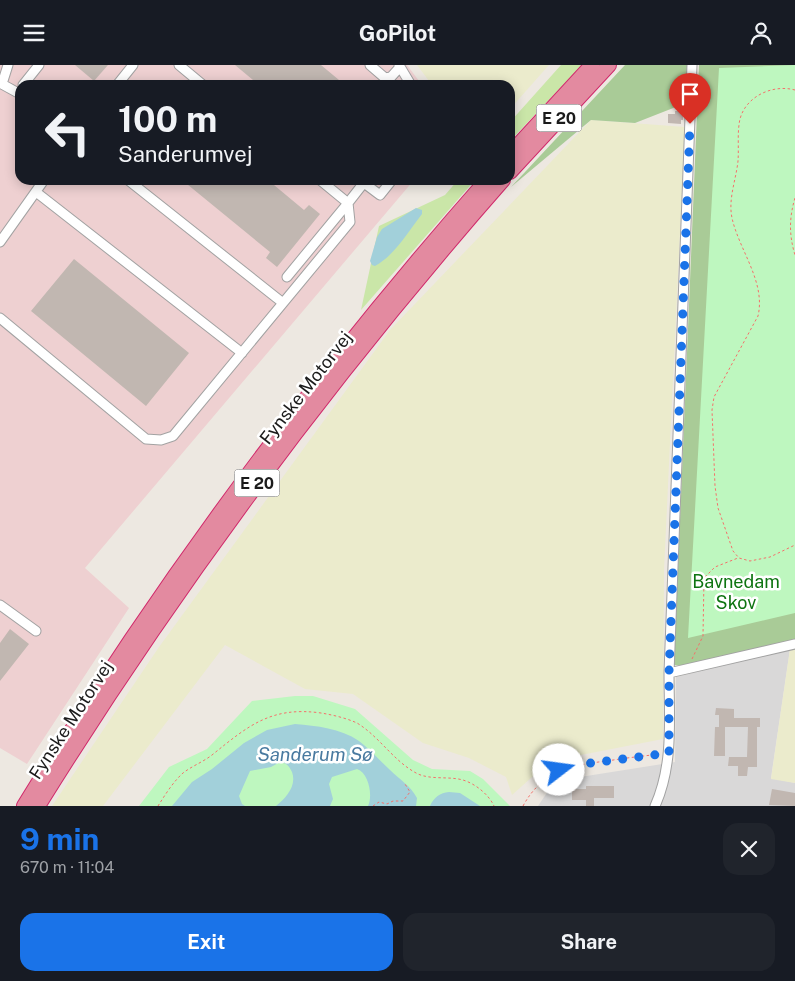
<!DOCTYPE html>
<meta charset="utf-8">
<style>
body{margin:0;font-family:"Public Sans",sans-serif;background:#20242c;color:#f1f3f6;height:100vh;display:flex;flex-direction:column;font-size:19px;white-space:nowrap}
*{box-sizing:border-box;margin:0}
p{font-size:16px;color:#9ea1a6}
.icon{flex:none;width:28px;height:28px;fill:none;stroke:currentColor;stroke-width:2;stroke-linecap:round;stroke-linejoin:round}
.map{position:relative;height:741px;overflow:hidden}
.drawer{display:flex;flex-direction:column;background:#171b24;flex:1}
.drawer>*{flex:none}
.banner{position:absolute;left:15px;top:15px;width:500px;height:105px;border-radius:15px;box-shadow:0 2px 12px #0003;background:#171b24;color:#f1f3f6;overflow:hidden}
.pin{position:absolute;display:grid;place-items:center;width:42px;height:42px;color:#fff;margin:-51px -21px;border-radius:50% 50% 50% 0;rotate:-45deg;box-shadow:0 0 5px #0007}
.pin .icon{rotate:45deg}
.me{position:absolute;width:55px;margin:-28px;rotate:75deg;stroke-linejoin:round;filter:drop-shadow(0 0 4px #0008)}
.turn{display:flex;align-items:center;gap:18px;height:105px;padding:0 20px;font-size:22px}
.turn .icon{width:65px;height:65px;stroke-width:2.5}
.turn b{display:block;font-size:35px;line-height:42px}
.round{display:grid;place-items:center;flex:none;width:52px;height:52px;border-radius:15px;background:#20242c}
.summary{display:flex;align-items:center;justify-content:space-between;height:85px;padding:0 20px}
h1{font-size:30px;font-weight:700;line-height:38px;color:#1a73e8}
.button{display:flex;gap:10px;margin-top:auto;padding:10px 20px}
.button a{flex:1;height:58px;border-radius:15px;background:#1a73e8;color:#fff;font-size:20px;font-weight:700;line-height:58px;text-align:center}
.button a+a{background:#20242c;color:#f1f3f6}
header{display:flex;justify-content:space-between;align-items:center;height:65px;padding:0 20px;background:#171b24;font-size:22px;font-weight:700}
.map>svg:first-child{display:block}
</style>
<header><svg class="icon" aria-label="menu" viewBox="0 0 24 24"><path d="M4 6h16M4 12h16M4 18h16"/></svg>GoPilot<svg class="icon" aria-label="person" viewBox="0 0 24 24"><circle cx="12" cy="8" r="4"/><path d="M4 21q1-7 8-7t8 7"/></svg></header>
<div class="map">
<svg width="795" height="741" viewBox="0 0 795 741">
<rect width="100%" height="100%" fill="#ede8e1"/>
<path fill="#d9d8d8" d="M790 584 771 713 795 718V741H538L555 716 675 697 676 612Z"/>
<path fill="#eed0d1" d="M0 0H407L422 20H20V115H414L85 503 129 543 27 699 0 683Z"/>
<path fill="#ebebcc" d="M417 0H549L510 44V20H432Z
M591 55 685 62 664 505 663 674 550 696 512 730 506 712 469 693 423 678 353 629 305 624 225 580 103 741H52L159 582 390 265Z
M795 583V718L771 714 790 584Z"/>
<path fill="#cae6a8" d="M561 0H582L510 76V57Z
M458 115H475L361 245 379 161 445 130Z"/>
<path fill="#a9cb97" d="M625 0H687L686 38 635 58 591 55 511 122Z
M699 0H795V574L694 602 674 600Z"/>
<path fill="#bef7bf" d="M795 0V548L688 573 719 3Z
M295 631H313L355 644 413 695 432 704 470 706 483 714 510 741H139L169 702 207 684 252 636Z"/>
<path fill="#a2d0da" d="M416 143 422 145V149C408 167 395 190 375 201L372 200 370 196 377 172 382 164Z
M295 659C317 661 340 663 359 676 370 684 380 696 390 705 400 715 410 720 417 733L416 741H368C373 731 369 708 357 704L332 712 329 719 333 734 330 741H276C286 733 297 721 292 707 289 701 287 698 280 697L271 702 250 706 239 731 242 739 245 741H172L192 717 212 704 244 678 267 665Z
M449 727 460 728 480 741H430C434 732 440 728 449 727Z"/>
<path fill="#c1b7b1" d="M75 0H108L94 16Z
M235 0H321L345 20H259Z
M675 46H683V55H681V59L668 58V49H675Z
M182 115H268L304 145 309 140 320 149 277 202 266 193 270 187Z
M74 194 189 288 146 341 31 246Z
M10 564 29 579 0 616V578Z
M716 643 734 644V653H760V662H757V702H748L747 711H738V701H728L729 692H747L748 662H725V691H714L715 662H719V650H715Z
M586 721H614V733H594V741H586V735H572V724H586Z
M772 724 795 728V741L769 740Z"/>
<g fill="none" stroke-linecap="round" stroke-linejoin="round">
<defs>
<path id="minor" d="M179 0 203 20
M370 0 385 13 391 12 400 2
M399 0 411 20
M0 18 20 29
M2 19 8 0
M23 20 39 0
M117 20 133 0
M128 115 283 238 350 157 348 138 366 115
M364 118 380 130 392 115
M36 127 242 288
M0 177 44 115
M287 212 348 138 320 115
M0 253 146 374 161 375 173 371 283 238
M0 540 36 566
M669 608 795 579
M655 741C674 699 669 652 669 608L692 0"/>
<path id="highway" d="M510 89 592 0
M510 107 609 0
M24 741C160 519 315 310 487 115
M38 741C176 519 331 311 503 115"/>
</defs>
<use href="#minor" stroke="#a2a2a2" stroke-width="11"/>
<use href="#highway" stroke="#d0296b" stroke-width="16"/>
<path stroke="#f5706a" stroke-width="1" stroke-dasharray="2.5 2.5" stroke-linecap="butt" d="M795 25C773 19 746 31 740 54 737 67 739 83 738 96 736 115 728 134 732 153 739 185 766 217 758 251L714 332 712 345 715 421 718 443 733 486 739 493 750 496 770 492 795 480
M795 133C789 153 789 170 795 190
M692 594 703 571 704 513 715 502 738 493
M158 741C165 730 173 717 183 708 192 701 203 697 212 690 248 661 271 641 321 648 333 650 346 653 357 658 380 672 394 697 418 709 432 715 448 711 463 715 476 719 489 730 494 741
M373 741 379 737 387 739 393 736H403L410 727 405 719
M523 741C542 706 571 700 607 696 625 693 643 691 661 689"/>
<use href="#minor" stroke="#fff" stroke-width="9"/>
<use href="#highway" stroke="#e38aa0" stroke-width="14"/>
</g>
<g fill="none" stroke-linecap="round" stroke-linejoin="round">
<path stroke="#1a73e8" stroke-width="9" stroke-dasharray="0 16.2" d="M559 705 576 700 669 688V608L690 59"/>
</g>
<g text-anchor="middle" stroke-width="5" stroke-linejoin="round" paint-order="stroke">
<g fill="#fff" stroke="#5f5f5f" stroke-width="1">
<rect x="536.5" y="39.5" width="45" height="27" rx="4"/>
<rect x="234.5" y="404.5" width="45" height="27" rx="4"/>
</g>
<g font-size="16" font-weight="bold" fill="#1b1b1b">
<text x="559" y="59">E 20</text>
<text x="257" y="424">E 20</text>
</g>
<g font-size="18" fill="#1b1b1b" stroke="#fff">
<text transform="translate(306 323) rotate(-52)" y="6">Fynske Motorvej</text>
<text transform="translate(71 655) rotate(-57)" y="6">Fynske Motorvej</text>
</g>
<g font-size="18" fill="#0e7411" stroke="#fff">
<text x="736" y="523">Bavnedam<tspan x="736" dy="21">Skov</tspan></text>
</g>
<g font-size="19" font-style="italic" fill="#497aa0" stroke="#fff">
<text x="315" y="696">Sanderum Sø</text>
</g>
</g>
</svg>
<div class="pin" style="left:690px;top:59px;background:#d93025"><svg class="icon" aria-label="arrive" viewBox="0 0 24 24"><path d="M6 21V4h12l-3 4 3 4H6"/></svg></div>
<svg class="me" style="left:559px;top:705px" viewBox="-20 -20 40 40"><circle r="19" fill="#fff"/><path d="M0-13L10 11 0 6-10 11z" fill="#1a73e8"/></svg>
<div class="banner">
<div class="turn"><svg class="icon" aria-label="left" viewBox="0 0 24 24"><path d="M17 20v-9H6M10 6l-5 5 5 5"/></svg><div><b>100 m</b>Sanderumvej</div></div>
</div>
</div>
<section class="drawer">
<div class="summary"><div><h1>9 min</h1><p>670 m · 11:04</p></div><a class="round"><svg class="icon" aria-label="close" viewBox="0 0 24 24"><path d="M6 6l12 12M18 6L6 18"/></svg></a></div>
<div class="button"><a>Exit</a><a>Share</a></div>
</section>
